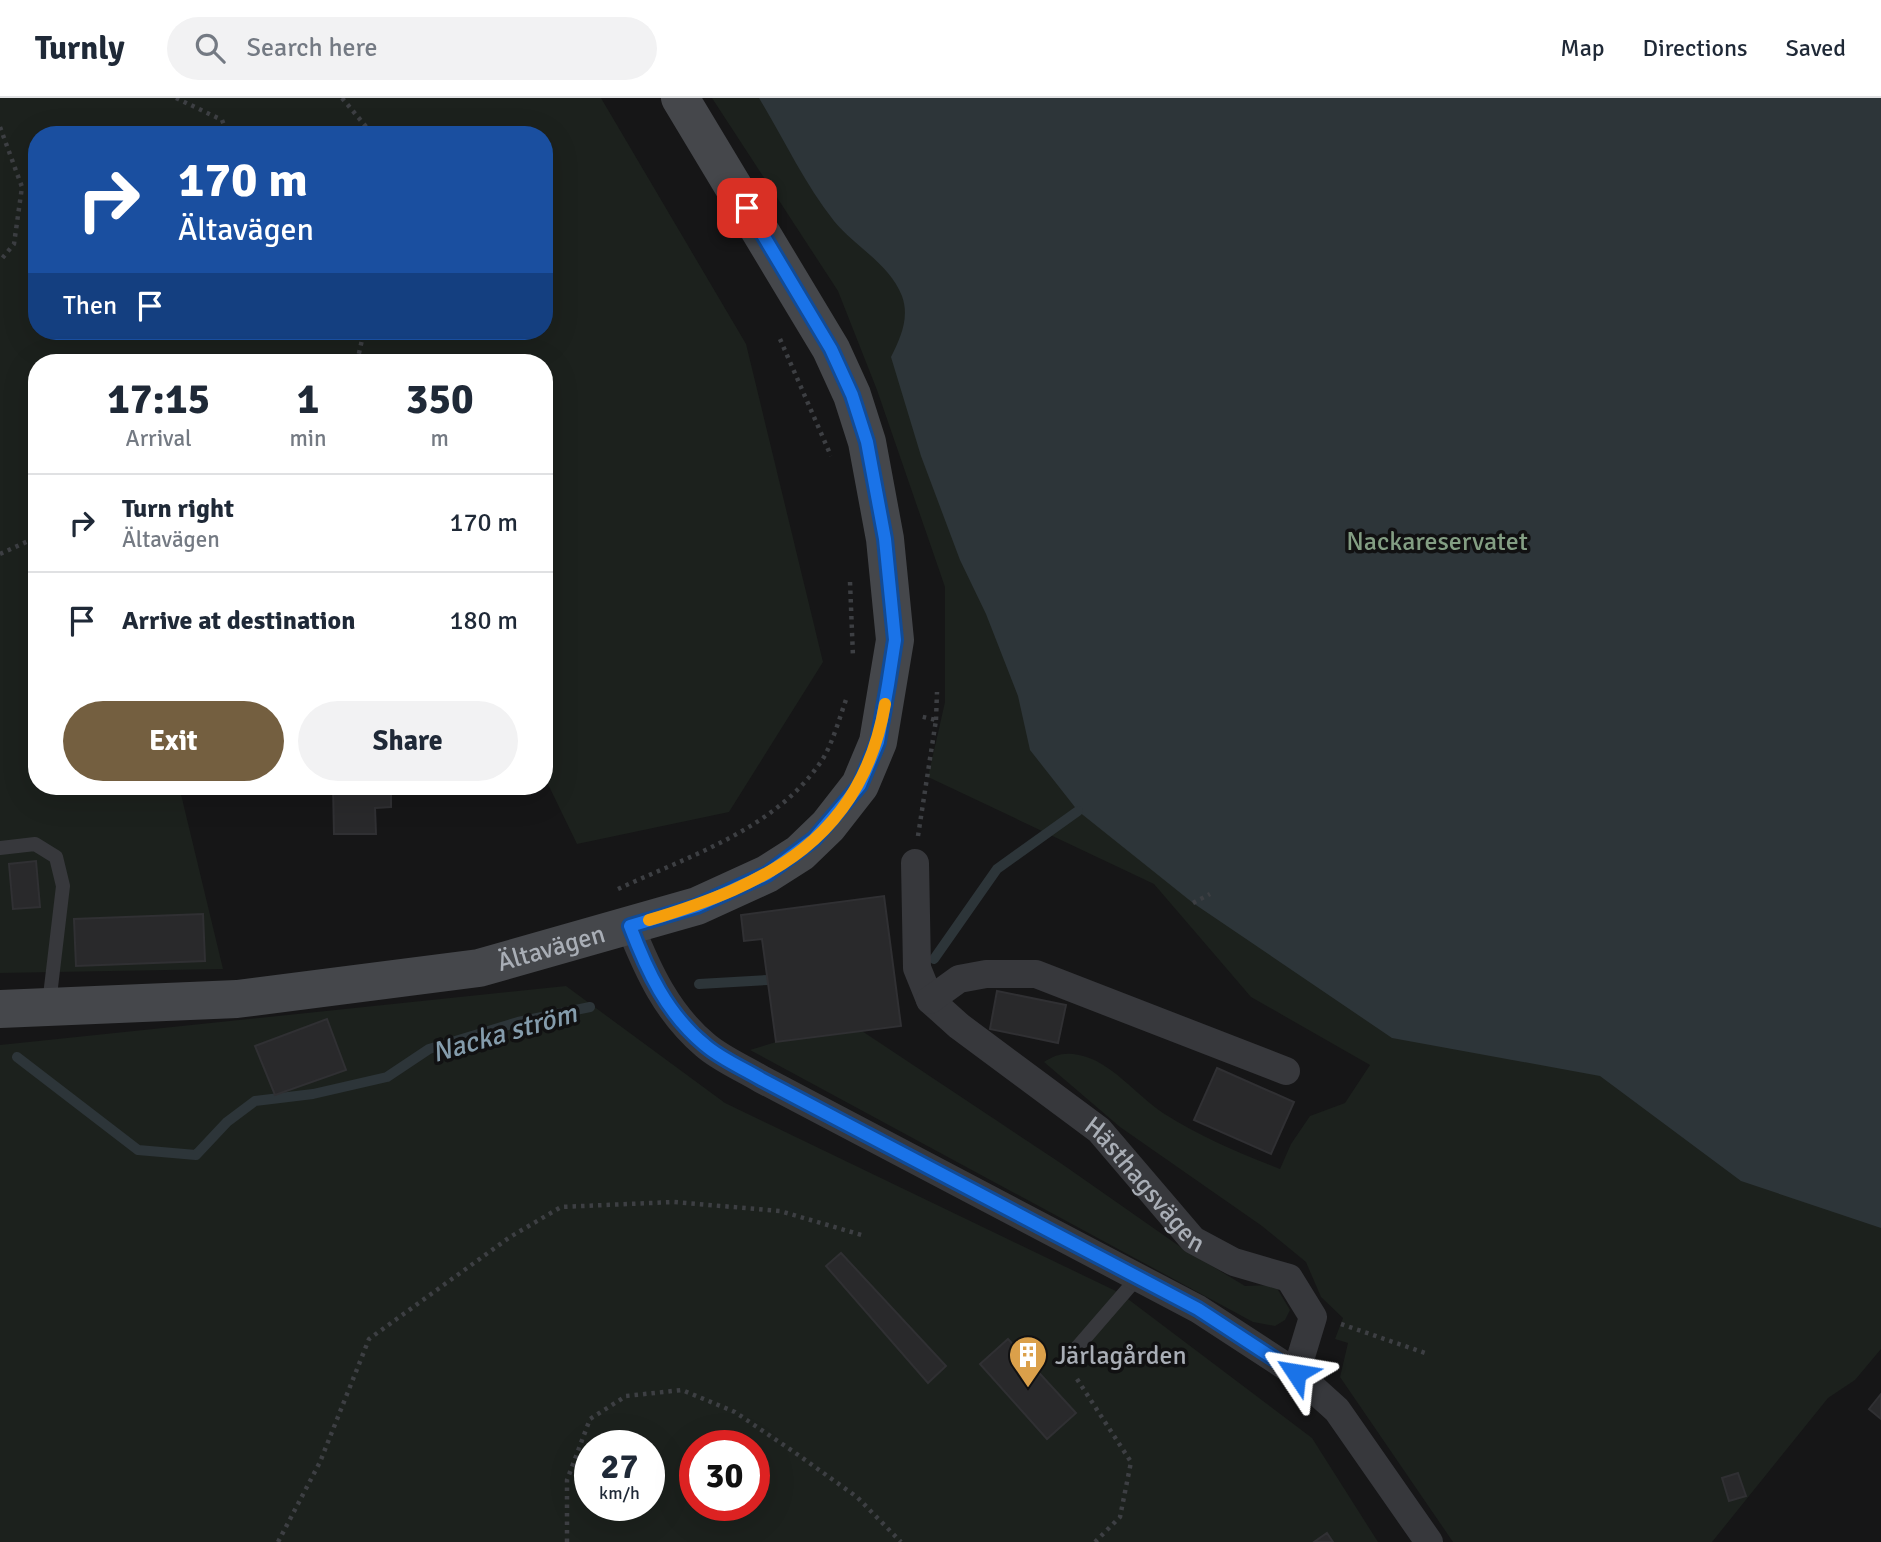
<!DOCTYPE html>
<meta charset="utf-8">
<style>
body{margin:0;font-family:Signika,sans-serif;background:#f2f2f3;color:#1f2937;height:100vh;display:flex;flex-direction:column;font-size:26px;white-space:nowrap}
*{box-sizing:border-box;margin:0}
p{font-size:23px;color:#747a83}
.icon{flex:none;width:38px;height:38px;fill:none;stroke:currentColor;stroke-width:2;stroke-linecap:round;stroke-linejoin:round}
.map{position:relative;flex:1;overflow:hidden}
.side{position:absolute;left:28px;top:256px;width:525px;height:441px;display:flex;flex-direction:column;background:#fff;border-radius:28px;box-shadow:0 7px 28px #0002}
.side>*{flex:none}
.top-card{position:absolute;left:28px;top:28px;width:525px;height:214px;border-radius:28px;box-shadow:0 7px 28px #0002;background:#1a4fa0;color:#fff;overflow:hidden}
.speed{position:absolute;left:574px;top:1332px;display:flex;gap:14px;font-size:35px;font-weight:700;text-align:center}
.speed>*{display:grid;place-content:center;width:91px;height:91px;border-radius:50%;background:#fff;box-shadow:0 7px 28px #0002;line-height:1}
.speed small{font-size:18px;font-weight:400}
.speed .limit{border:10px solid #d22;background:#fff;color:#111}
.pin{position:absolute;display:grid;place-items:center;width:60px;height:60px;color:#fff;margin:-30px;border-radius:14px;box-shadow:0 4px 10px #0006}
.me{position:absolute;width:77px;margin:-38px;rotate:303deg;stroke-linejoin:round;filter:drop-shadow(0 0 5px #0008)}
.turn{display:flex;align-items:center;gap:24px;height:147px;padding:0 35px;font-size:32px}
.turn .icon{width:91px;height:91px;stroke-width:2.5}
.turn b{display:block;font-size:49px;line-height:60px}
.then{display:flex;align-items:center;height:66px;padding:0 35px;background:#0003;gap:14px;font-size:26px}
.eta{display:flex;justify-content:space-evenly;align-items:center;height:119px;text-align:center}
.eta b{font-size:42px;font-weight:700;line-height:49px}
.primary-button{display:flex;gap:14px;margin-top:auto;padding:14px 35px}
.primary-button a{flex:1;height:80px;border-radius:42px;background:#745f40;color:#fff;font-size:28px;font-weight:700;line-height:80px;text-align:center}
.primary-button a+a{background:#f2f2f3;color:#1f2937}
ul{padding:0;list-style:none}
li{display:flex;align-items:center;gap:21px;height:98px;padding:0 35px;border-top:2px solid #e0e1e3}
li div{flex:1}
li b{display:block;font-size:26px}
li em{font-style:normal}
header{display:flex;align-items:center;gap:42px;box-sizing:border-box;height:98px;padding:0 35px;background:#fff;border-bottom:2px solid #e0e1e3}
header strong{font-size:33px}
nav{display:flex;gap:38px;margin-inline-start:auto;font-size:24px}
.search{width:490px;height:63px;background:#f2f2f3;display:flex;align-items:center;gap:18px;box-sizing:border-box;padding:0 24px;border-radius:38px;color:#747a83;font-size:26px}
.map>svg:first-child{display:block}
</style>
<header>
<strong>Turnly</strong>
<div class="search"><svg class="icon" aria-label="search" viewBox="0 0 24 24"><circle cx="10" cy="10" r="6"/><path d="M15 15l6 6"/></svg>Search here</div>
<nav><a>Map</a><a>Directions</a><a>Saved</a></nav>
</header>
<div class="map">
<svg width="1881" height="1444" viewBox="0 0 1881 1444">
<rect width="100%" height="100%" fill="#161617"/>
<path fill="#1c211d" fill-rule="evenodd" d="M0 0H601L746 246 823 564 729 714 577 746 544 678V264H37V688H179L223 871 0 875ZM37 37H544V233H37Z
M712 0H1881V1251L1855 1282 1828 1300 1712 1444H1453L1340 1279 1348 1245 1335 1241 1343 1220 1321 1199 1306 1164 1262 1128 1120 1029 1044 964C1056 956 1065 954 1079 957 1111 963 1137 998 1163 1015 1200 1039 1240 1055 1280 1071L1291 1046 1310 1018 1345 1005 1370 967 1251 899 1154 786 928 679 945 604V489L877 292 838 193Z
M566 888 725 1005 1120 1195 1312 1340 1378 1444H0V947ZM590 1348H649V1407H590ZM695 1348H754V1407H695Z
M862 933 1062 1066 1182 1150 1245 1188 1275 1187 1290 1212 1285 1222 1275 1228 1253 1224 750 952 776 944Z"/>
<path fill="#2d3539" d="M759 0H1881V1130L1741 1083 1600 978 1392 940 1193 805 1078 713 1030 652 1018 598 986 516 960 462 921 358 891 259C900 241 910 220 902 198 889 165 855 149 834 123 804 85 784 41 759 0Z"/>
<g fill="none" stroke-linecap="round" stroke-linejoin="round">
<path stroke="#2d3539" stroke-width="10" d="M934 861 997 771 1078 713
M699 886 768 882
M17 959 138 1052 196 1057 227 1024 255 1003 313 996 387 979 429 951 518 924 590 909"/>
</g>
<path fill="#29292b" stroke="#303033" stroke-width="2" d="M333 688H414V696H391V709L375 710 376 736H334Z
M36 763 40 809 13 811 9 766Z
M884 798 901 928 776 944 762 841 744 843 741 817Z
M203 816 205 863 76 868 74 821Z
M997 893 1066 907 1058 945 990 931Z
M327 921 346 972 275 997 255 948Z
M1217 970 1294 1004 1271 1056 1194 1022Z
M841 1155 946 1268 928 1285 826 1168Z
M1008 1241 1076 1315 1047 1341 980 1266Z
M1881 1296V1321L1869 1311Z
M1738 1375 1746 1398 1729 1403 1722 1380Z
M1327 1435 1333 1444H1314Z"/>
<g fill="none" stroke-linecap="round" stroke-linejoin="round">
<path stroke="#3d3f43" stroke-width="4.5" stroke-dasharray="3.5 5" stroke-linecap="butt" d="M176 0 222 22 228 37
M342 0 373 37
M0 29 22 89 14 146 0 163
M780 241 831 358
M357 264 364 233
M0 456 37 439
M850 484 853 559
M936 622 937 594
M918 738 936 622 919 618
M618 791C691 757 779 730 824 659 834 641 840 618 847 599
M1193 805 1210 796
M1341 1226 1425 1255
M1077 1281 1131 1364 1120 1419 1095 1444
M278 1444 320 1364 369 1241 510 1139 561 1109 674 1104 780 1113 865 1138
M567 1444V1382L590 1321 626 1298 682 1292 735 1314 794 1354 857 1399 901 1444"/>
<path stroke="#37383c" stroke-width="14" d="M0 750 35 746 56 759 63 788 49 906
M1067 1261 1138 1179"/>
<g stroke="#37383c" stroke-width="28">
<path id="s1" d="M915 765 917 870 930 902 959 928 1099 1032 1193 1142 1234 1164 1289 1180 1313 1219 1296 1275"/>
<path d="M630 828C648 873 667 915 705 947 721 961 743 970 761 981L1198 1211 1296 1275 1337 1312 1429 1444"/>
<path d="M930 902 959 881 986 876H1036L1286 973"/>
</g>
<path stroke="#45474b" stroke-width="38" id="s2" d="M0 911 237 901 479 870 697 808 767 776 800 755 828 728 860 687 878 644 895 542 885 441 867 344 852 297 831 251 680 0"/>
</g>
<g fill="none" stroke-linecap="round" stroke-linejoin="round">
<defs>
<path id="route" d="M747 110 831 251 852 297 867 344 885 441 895 542 888 587 878 644 860 687 814 741 767 776 697 808 630 828C647 873 667 916 705 947 721 961 743 970 761 981L1198 1211 1296 1275"/>
</defs>
<use href="#route" stroke="#114b97" stroke-width="18"/>
<use href="#route" stroke="#1a73e8" stroke-width="12"/>
<path stroke="#f59e0b" stroke-width="12" d="M649 822C769 786 862 740 885 606"/>
</g>
<defs>
<symbol id="building-pin" viewBox="-11 -11 22 30"><path d="M0 17L-7.5 6A9.5 9.5 0 1 1 7.5 6Z" fill="#dba04a" stroke="#111112"/><path d="M-4-6H4V6H1V3H-1V6H-4ZM-2.5-4.3h1.7v1.8h-1.7ZM.8-4.3h1.7v1.8H.8ZM-2.5-1h1.7V.8h-1.7ZM.8-1h1.7V.8H.8Z" fill="#fff"/></symbol>
</defs>
<g fill-rule="evenodd">
<use href="#building-pin" x="1006" y="1235" width="44" height="60"/>
</g>
<g text-anchor="middle" stroke-width="7" stroke-linejoin="round" paint-order="stroke">
<g font-size="26" fill="#839e83" stroke="#111112">
<text x="1437" y="452">Nackareservatet</text>
</g>
<g font-size="26" fill="#a9aeb6" stroke="#111112">
<text dy="9" stroke="none"><textPath href="#s2" startOffset="556">Ältavägen</textPath></text>
<text dy="9" stroke="none"><textPath href="#s1" startOffset="424">Hästhagsvägen</textPath></text>
</g>
<g font-size="26" fill="#a9aeb6" stroke="#111112" text-anchor="start">
<text x="1055" y="1266">Järlagården</text>
</g>
<g font-size="28" font-style="italic" fill="#849cac" stroke="#111112">
<text transform="translate(504 934) rotate(-16)" y="10">Nacka ström</text>
</g>
</g>
</svg>
<div class="speed"><div>27<small>km/h</small></div><div class="limit">30</div></div>
<div class="pin" style="left:747px;top:110px;background:#d93025"><svg class="icon" aria-label="arrive" viewBox="0 0 24 24"><path d="M6 21V4h12l-3 4 3 4H6"/></svg></div>
<svg class="me" style="left:1296px;top:1275px" viewBox="-20 -20 40 40"><path d="M0-17L14 15 0 8-14 15z" fill="#1a73e8" stroke="#fff" stroke-width="4"/></svg>
<div class="top-card">
<div class="turn"><svg class="icon" aria-label="right" viewBox="0 0 24 24"><path d="M7 20v-9h11M14 6l5 5-5 5"/></svg><div><b>170 m</b>Ältavägen</div></div>
<div class="then">Then<svg class="icon" aria-label="arrive" viewBox="0 0 24 24"><path d="M6 21V4h12l-3 4 3 4H6"/></svg></div>
</div>
<section class="side">
<div class="eta">
<div><b>17:15</b><p>Arrival</p></div>
<div><b>1</b><p>min</p></div>
<div><b>350</b><p>m</p></div>
</div>
<ul>
<li><svg class="icon" aria-label="right" viewBox="0 0 24 24"><path d="M7 20v-9h11M14 6l5 5-5 5"/></svg><div><b>Turn right</b><p>Ältavägen</p></div><em>170 m</em></li>
<li><svg class="icon" aria-label="arrive" viewBox="0 0 24 24"><path d="M6 21V4h12l-3 4 3 4H6"/></svg><div><b>Arrive at destination</b></div><em>180 m</em></li>
</ul>
<div class="primary-button"><a>Exit</a><a>Share</a></div>
</section>
</div>
